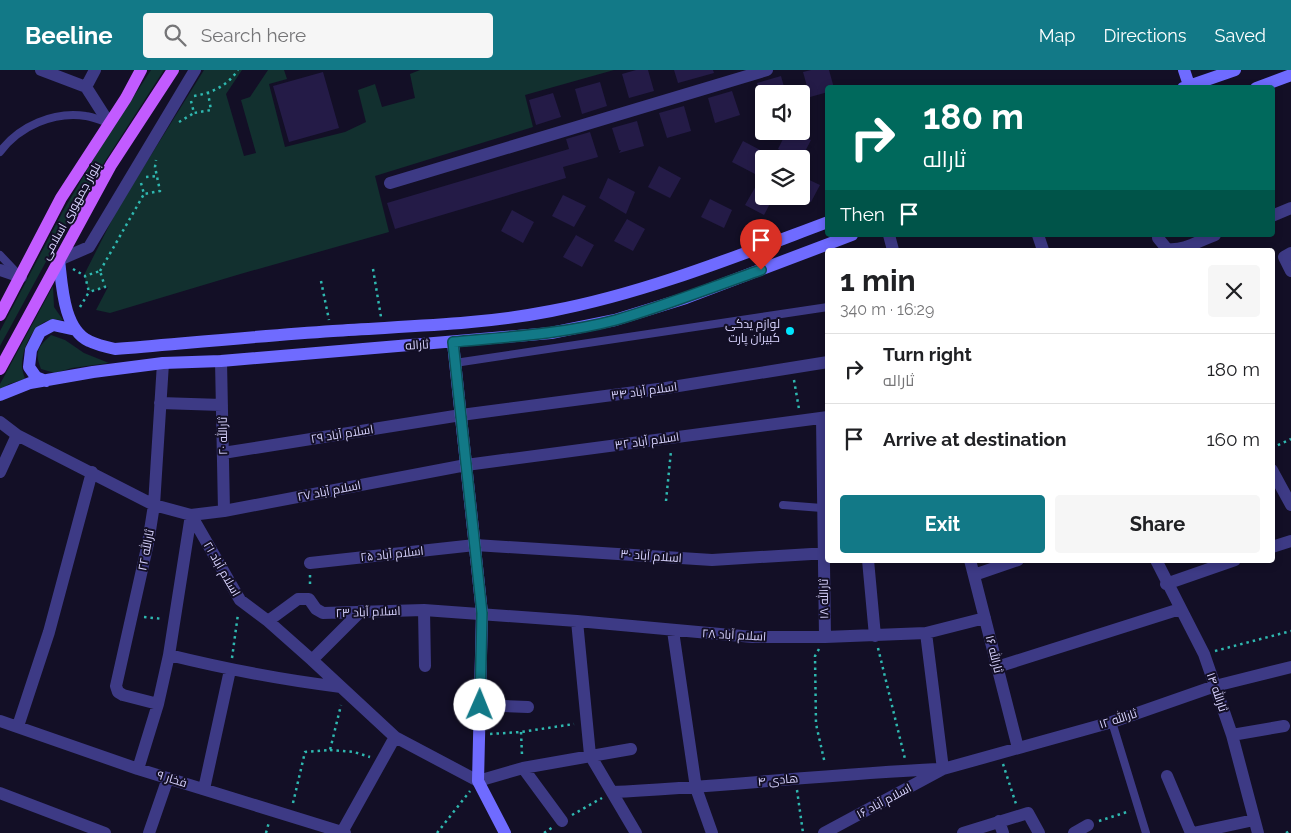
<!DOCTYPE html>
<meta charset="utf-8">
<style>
body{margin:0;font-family:Raleway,Cairo,sans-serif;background:#f6f6f6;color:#202124;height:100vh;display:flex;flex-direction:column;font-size:19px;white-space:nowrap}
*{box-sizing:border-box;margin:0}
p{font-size:16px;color:#757577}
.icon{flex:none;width:28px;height:28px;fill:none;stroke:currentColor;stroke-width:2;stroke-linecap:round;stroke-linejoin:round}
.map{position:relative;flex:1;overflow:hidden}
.sheet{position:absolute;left:825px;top:178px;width:450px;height:315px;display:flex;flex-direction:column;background:#fff;border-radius:5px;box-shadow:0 2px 8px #0003}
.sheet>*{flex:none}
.hud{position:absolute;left:825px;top:15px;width:450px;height:152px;border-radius:5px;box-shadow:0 2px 8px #0003;background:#00695c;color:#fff;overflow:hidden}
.tools{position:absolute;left:755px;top:15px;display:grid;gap:10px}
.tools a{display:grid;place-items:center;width:55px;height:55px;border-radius:5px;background:#fff;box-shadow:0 2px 8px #0003;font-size:25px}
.pin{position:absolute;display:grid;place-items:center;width:42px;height:42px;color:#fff;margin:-51px -21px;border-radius:50% 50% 50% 0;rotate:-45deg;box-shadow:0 0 5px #0007}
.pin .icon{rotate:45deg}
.me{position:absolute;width:55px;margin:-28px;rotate:1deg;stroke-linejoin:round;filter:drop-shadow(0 0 4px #0008)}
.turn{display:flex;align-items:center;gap:18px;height:105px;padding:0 15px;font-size:22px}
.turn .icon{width:65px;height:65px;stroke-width:2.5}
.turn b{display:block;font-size:35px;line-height:42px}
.then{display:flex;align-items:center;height:48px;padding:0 15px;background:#0003;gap:10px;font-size:19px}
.round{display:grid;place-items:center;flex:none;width:52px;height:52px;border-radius:5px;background:#f6f6f6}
.head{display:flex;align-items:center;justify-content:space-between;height:85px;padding:0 15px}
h1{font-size:30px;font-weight:700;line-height:38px}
.action{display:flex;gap:10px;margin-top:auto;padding:10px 15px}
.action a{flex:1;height:58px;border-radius:5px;background:#127987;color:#fff;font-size:20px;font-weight:700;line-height:58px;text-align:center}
.action a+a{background:#f6f6f6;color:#202124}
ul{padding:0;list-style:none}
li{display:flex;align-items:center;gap:15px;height:70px;padding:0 15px;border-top:1px solid #e0e0e0}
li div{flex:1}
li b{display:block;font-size:19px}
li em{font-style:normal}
header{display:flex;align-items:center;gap:30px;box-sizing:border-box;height:70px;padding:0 25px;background:#127987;color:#fff}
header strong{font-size:24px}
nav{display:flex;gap:28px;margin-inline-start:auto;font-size:18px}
.search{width:350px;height:45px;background:#f6f6f6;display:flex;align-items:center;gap:12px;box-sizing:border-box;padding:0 18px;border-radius:5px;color:#757577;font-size:19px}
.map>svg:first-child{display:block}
</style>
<header>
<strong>Beeline</strong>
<div class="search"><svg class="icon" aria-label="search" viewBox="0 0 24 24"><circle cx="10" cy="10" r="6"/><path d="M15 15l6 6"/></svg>Search here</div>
<nav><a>Map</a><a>Directions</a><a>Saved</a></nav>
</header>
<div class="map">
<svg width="1291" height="763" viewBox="0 0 1291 763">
<rect width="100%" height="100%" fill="#130f26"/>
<path fill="#12302f" d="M151 0H164L78 133 0 276V261L63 141 100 78Z
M204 0H242L226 24 244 86 256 83 241 30 250 27 268 0H284L287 9 269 14 285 77 345 62 366 52 358 20 375 14 382 37 415 28 410 4 420 0H614L525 25 533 57 375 106 389 162 237 205 110 243 96 240 108 217 89 222 84 205 118 138Z
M53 216 54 237 63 250C59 250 54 249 51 250 32 253 21 281 22 298 23 302 24 306 25 309L9 314 0 321V314Z
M51 265 65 270 84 283 109 293 72 298 55 303 41 299C34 282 38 277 51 265Z"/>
<path fill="#241b47" d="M636 0H648L654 21 629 28 622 4Z
M674 0H713L714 3 678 13Z
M811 0H829L834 18H828V22L810 27 803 2Z
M323 2 339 58 289 72 273 16Z
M781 6 786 24H760L757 13Z
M600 12 607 36 582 44 575 19Z
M732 21 740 45 715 53 708 28Z
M553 23 561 47 536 55 529 30Z
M684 36 691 61 667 68 659 43Z
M637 51 644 76 619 83 621 80H619L612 58Z
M787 61H794L811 70 801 89H796L778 79Z
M590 62 598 87 563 97 566 108 395 159 387 133 569 79 566 69Z
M743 71 764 82V87L755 104 732 92Z
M659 96 681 108 670 128 648 117Z
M764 102V126H774L764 145 745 135Z
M801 106 820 115 811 132 801 128Z
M608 108 635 122 626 144 599 128Z
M563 125 586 136 574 157 552 146Z
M710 129 732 140 724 158 701 147Z
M512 140 534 152 523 173 501 161Z
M627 149 645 159 633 181 614 171Z
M576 165 594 175 582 197 563 187Z"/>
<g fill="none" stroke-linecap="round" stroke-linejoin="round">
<path stroke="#2fb8b0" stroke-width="2.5" stroke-dasharray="2.5 4" stroke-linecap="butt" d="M194 26C212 23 227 16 238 0
M191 31 194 43 211 40 208 23
M179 52 194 43
M146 107 157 106
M141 113 144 124 160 121 155 97 156 90
M73 199 85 206
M373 199 381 247
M100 201 144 124
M321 211 329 250
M80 237 89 222 85 206 100 201 105 217 89 222
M794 310 799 339
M1272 378 1291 369
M666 431 671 381
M310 505V517
M144 547 163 549
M878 578 905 689
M819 579 815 586 816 654 825 694
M1215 581 1291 561
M232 588 238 544
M521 662 522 685
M490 664 521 662 574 654
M330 680 354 682 370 687
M1003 694 1016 734
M797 720 803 763
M293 733 305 682 330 680 341 635
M572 745 602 728
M1099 751 1130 741
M266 763 269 752
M437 763 470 721
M544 763 553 757
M1286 763 1291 760"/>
<path stroke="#3d3a85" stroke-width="8" d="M0 82C19 56 54 41 86 46 94 47 101 51 109 53
M0 185 17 203
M455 293 828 237
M783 435 822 438
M1112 652 1146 763"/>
<path stroke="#3d3a85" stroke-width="12" d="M41 0 86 17
M86 17 109 53
M86 17 95 0
M390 113 767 0
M1272 146 1291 138
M889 165 893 180
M1038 165 1043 180
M1158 168 1167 179C1185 181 1198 171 1215 165
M1291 183 1284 187 1291 201
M59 190 89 177 195 0
M0 200 21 207
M221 291 224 441
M160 333 222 335
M822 348 825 567
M0 352 17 365 154 435 191 445 240 530 268 551 312 590 395 667 478 711 523 698 631 679
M223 383 461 345 666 318 828 292
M1272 400 1291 435
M0 402 17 365
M1272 477 1291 471
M868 490 875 566
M970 490 1018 678
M1156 490 1204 584 1232 665 1258 763
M310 493 475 475 712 490 828 483
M974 505 1018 490
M1166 514 1235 490
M424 540 425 596
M268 551 298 529H309L316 539 323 543 424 540 577 551 753 567H825L926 563 985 548
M577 551 590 685 636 763
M673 561 696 718 712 763
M926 563 943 699
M169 585 191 445 224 441 466 395 828 347
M312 590 361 541
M997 597 1180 539
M158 634 123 625 118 622 116 616 148 473 154 435 163 293
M480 635 528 637
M0 651 138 699 345 763
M18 656 49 562 92 402
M1232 665 1284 656
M523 698 562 751
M138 699 158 634 169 585C226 599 283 610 341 617
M1167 706 1191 763
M204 719 230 600
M612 722C721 717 829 704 938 699
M0 723 105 763
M999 751 1003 763
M342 762 395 667
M149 763 168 708
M824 763 943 699 1112 652 1215 616 1291 597
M963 763 1028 743 1039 763
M1074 763 1088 755
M1193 763 1254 750"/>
<path stroke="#6f6bff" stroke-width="12" d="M1184 0 1189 15
M1183 18 1235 0
M1256 18 1291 5
M59 190C62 214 63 259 89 271 97 275 106 277 115 279 187 273 260 266 333 261 406 256 480 255 551 241 646 223 737 186 828 152
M453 273 482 543 478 711 505 763
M46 311 36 307 29 297 31 280 40 262 53 255 76 260
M0 325 30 313 93 302 163 293 221 291 551 263 615 250 686 228 852 165"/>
<path stroke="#c25bff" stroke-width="12" d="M0 245 61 128 126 28 141 0
M0 299 111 95 173 0"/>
</g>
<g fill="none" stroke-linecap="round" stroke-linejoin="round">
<defs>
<path id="route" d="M480 635 482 543 453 272C507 267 563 264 616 250 665 236 712 217 761 200"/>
</defs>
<use href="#route" stroke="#0c4f58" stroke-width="12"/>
<use href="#route" stroke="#127987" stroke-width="9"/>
</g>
<circle fill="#00e5ff" stroke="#130f26" stroke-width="2" cx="790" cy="261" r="5"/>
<g text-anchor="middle" stroke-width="4" stroke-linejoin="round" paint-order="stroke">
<g font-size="12" fill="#d9d4ff" stroke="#130f26">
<text transform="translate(71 141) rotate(-61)" y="4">بلوار جمهوری اسلامی</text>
<text transform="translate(417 275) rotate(-4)" y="4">ثاراله</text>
<text transform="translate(644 321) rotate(-8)" y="4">اسلام آباد ۳۴</text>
<text transform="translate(342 364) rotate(-9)" y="4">اسلام آباد ۲۹</text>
<text transform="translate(223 366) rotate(-91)" y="4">ثارالله ۲۰</text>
<text transform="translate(647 371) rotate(-8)" y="4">اسلام آباد ۳۲</text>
<text transform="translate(329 421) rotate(-11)" y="4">اسلام آباد ۲۷</text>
<text transform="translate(146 480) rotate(-79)" y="4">ثارالله ۲۲</text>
<text transform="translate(392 484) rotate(-6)" y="4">اسلام آباد ۲۵</text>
<text transform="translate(651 486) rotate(4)" y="4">اسلام آباد ۳۰</text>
<text transform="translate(222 499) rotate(60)" y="4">اسلام آباد ۲۱</text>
<text transform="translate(824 529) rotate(-91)" y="4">ثارالله ۱۸</text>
<text transform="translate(368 542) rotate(-2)" y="4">اسلام آباد ۲۳</text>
<text transform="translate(734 565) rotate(3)" y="4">اسلام آباد ۲۸</text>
<text transform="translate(994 584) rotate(76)" y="4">ثارالله ۱۶</text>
<text transform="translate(1217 622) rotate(71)" y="4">ثارالله ۱۴</text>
<text transform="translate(1118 649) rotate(-18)" y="4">ثارالله ۱۲</text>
<text transform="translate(172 709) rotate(17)" y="4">فخار ۹</text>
<text transform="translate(778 710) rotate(-5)" y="4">هادی ۴</text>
<text transform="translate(884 731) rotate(-28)" y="4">اسلام آباد ۱۶</text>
</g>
<g font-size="12" fill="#d9d4ff" stroke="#130f26" text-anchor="end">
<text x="780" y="258">لوازم یدکی<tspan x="780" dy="14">کبیران پارت</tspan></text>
</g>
</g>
</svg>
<div class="tools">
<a><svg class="icon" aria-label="sound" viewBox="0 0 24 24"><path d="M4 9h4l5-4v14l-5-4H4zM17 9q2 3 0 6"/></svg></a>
<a><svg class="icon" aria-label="layers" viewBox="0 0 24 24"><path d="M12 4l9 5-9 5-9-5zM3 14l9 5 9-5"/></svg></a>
</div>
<div class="pin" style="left:761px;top:200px;background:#d93025"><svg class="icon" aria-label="arrive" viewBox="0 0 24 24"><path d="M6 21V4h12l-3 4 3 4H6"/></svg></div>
<svg class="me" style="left:480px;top:635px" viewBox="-20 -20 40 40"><circle r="19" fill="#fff"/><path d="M0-13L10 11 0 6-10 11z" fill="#127987"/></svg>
<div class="hud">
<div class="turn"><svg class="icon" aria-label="right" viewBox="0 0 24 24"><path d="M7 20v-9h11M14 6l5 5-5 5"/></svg><div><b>180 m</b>ثاراله</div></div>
<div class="then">Then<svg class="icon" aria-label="arrive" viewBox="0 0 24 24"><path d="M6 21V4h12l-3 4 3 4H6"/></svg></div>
</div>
<section class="sheet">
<div class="head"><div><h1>1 min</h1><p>340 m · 16:29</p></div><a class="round"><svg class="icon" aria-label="close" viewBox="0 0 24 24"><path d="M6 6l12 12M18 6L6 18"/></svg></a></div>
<ul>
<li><svg class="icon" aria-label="right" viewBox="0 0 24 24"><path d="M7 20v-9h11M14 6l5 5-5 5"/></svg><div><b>Turn right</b><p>ثاراله</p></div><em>180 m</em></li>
<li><svg class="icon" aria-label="arrive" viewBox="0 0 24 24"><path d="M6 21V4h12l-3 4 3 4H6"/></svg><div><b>Arrive at destination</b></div><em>160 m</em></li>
</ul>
<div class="action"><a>Exit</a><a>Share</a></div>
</section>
</div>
